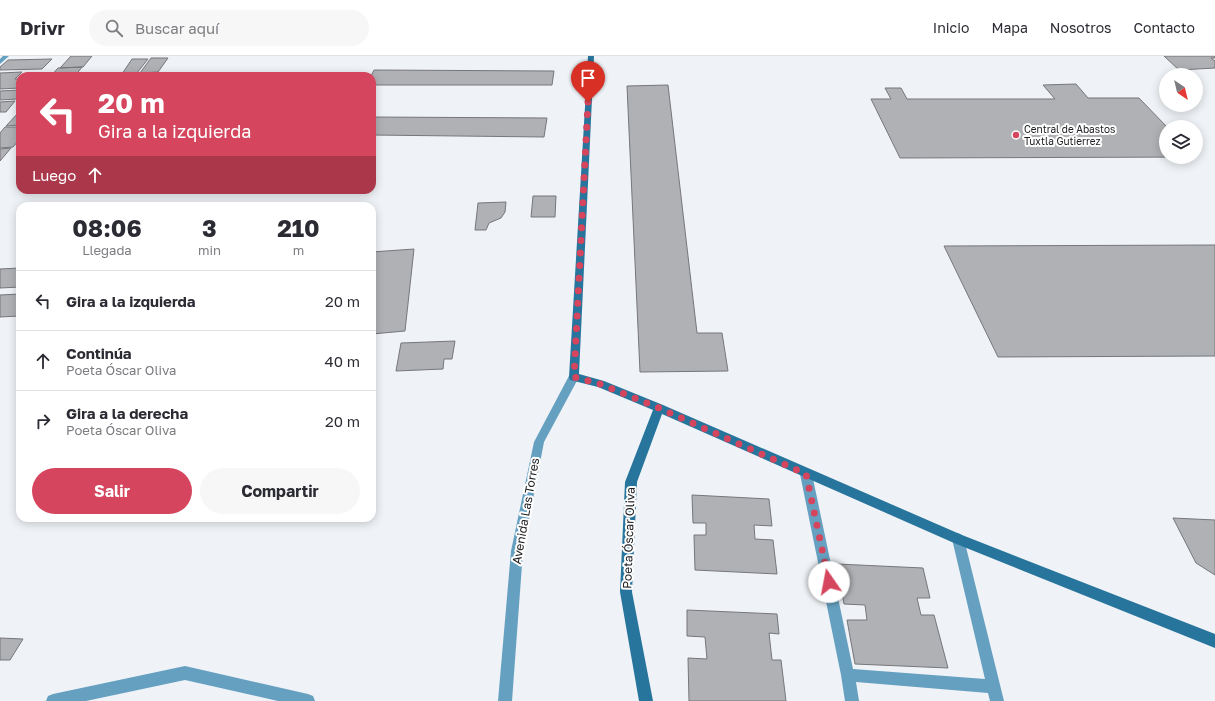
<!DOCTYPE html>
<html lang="es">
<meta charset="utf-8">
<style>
body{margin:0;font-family:"Golos Text",sans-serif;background:#f7f7f7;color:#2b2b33;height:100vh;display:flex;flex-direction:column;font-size:15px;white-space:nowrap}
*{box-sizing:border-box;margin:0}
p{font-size:13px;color:#7c7c81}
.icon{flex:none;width:22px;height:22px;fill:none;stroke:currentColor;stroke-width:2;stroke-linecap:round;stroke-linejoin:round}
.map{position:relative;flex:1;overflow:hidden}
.drawer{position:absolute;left:16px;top:146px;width:360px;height:320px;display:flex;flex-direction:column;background:#fff;border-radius:12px;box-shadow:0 2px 10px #0003}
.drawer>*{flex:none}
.guide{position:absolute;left:16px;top:16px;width:360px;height:122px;border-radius:12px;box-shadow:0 2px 10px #0003;background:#d5455d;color:#fff;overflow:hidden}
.needle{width:26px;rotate:145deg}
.tools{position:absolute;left:1159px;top:12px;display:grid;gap:8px}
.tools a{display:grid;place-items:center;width:44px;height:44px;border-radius:50%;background:#fff;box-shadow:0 2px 10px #0003;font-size:20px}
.pin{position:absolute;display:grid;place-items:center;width:34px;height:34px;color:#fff;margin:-41px -17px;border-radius:50% 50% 50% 0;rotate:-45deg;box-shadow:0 0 4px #0007}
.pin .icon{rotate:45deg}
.me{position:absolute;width:44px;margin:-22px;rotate:348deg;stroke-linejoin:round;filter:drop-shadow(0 0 3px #0008)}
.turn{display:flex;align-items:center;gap:14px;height:84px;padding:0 16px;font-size:18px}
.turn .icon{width:52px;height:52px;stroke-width:2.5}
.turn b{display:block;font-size:28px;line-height:34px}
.then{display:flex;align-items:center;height:38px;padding:0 16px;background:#0003;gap:8px;font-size:15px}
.eta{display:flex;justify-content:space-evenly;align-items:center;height:68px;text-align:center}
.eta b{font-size:24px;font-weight:700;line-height:28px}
.action{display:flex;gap:8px;margin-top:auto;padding:8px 16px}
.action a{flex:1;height:46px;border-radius:24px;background:#d5455d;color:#fff;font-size:16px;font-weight:700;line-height:46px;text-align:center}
.action a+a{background:#f7f7f7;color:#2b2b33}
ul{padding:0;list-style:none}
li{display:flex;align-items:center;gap:12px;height:60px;padding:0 16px;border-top:1px solid #e1e1e2}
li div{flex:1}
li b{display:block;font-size:15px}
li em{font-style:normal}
header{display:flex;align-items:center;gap:24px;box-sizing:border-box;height:56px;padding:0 20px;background:#fff;border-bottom:1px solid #e1e1e2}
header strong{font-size:19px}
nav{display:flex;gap:22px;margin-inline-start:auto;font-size:14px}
.search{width:280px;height:36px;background:#f7f7f7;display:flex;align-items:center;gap:10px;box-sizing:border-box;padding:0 14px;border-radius:22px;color:#7c7c81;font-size:15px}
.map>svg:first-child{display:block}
</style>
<header>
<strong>Drivr</strong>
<div class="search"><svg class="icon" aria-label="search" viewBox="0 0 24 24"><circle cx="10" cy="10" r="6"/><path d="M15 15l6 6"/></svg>Buscar aquí</div>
<nav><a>Inicio</a><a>Mapa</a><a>Nosotros</a><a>Contacto</a></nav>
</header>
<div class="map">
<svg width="1215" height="645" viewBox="0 0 1215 645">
<rect width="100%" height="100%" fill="#eff2f6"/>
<path fill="#b0b1b5" stroke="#76767b" d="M71 0H92L83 11 60 12Z
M1164 0H1215V2H1211L1215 5V12L1179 14Z
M151 2H168L158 16 140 17Z
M52 3 42 13 0 14V11L8 4Z
M132 3H148L137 17 122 18Z
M82 11 75 20H51L58 12Z
M374 14 554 15 552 29H372L371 20Z
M22 16 15 23H20V32L0 33V17Z
M1076 28 1088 42H1139L1167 71 1166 101H1196L900 102 871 43H891L885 32H901L907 43H1055L1043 29Z
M668 29 697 277H722L728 315 640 316 627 30Z
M20 34V40L17 43 0 44V35Z
M15 45 6 56H0V46Z
M20 55V69L6 70Z
M372 61 547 62 544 81 372 79Z
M5 71H20V83L13 91 0 92V77Z
M11 92 0 105V93Z
M533 140H556L555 161H531Z
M506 146 505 156 501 162 489 167 486 174H475L478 147Z
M1215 189V300L998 301 944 190Z
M414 193 405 275 372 278V196Z
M20 212V231L0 232V213Z
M20 238 19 260 0 261V239Z
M455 285 452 303H444L443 313 396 315 401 287Z
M692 439 769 443 772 470 754 469 755 483 773 484 777 518 695 514 694 479H706V467H693Z
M1173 462 1215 464V519L1196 507Z
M837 508 923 512 930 542H917L921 559H934L948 612 855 608 847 564H867L865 549 844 548Z
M687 554 777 558 779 578 769 577 772 604H781L786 645H689L688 602 707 603 705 581 687 580Z
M0 582 23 583 10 604H0Z"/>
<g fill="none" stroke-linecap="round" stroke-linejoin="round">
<path fill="#65a0c1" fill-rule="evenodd" d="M3 0H9L0 8V3Z
M574 317 578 318 579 321 544 386 523 495 512 645H498L511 495 534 386 570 318Z
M806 413 810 415 812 418 853 613 985 623 952 483 954 479 958 477 962 479 964 483 1004 645H990L988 637 856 626 859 645H845L841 619 800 418 802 415Z
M185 610 308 638 313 640 315 645H278L185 624 86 645H46L48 640 53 638Z"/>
<path fill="#27759c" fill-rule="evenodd" d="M588 0H594L579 318 604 325 663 349 962 479 1215 578V592L954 487 662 358 637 426 632 536 653 645H639L620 536 625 426 653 354 598 331 570 324 569 321Z"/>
</g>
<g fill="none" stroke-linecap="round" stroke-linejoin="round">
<path stroke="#d5455d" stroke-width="7" stroke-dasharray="0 12.6" d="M588 46 574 321 600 328 659 352 806 418 829 526"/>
</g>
<circle fill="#d5455d" stroke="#fff" stroke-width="1.5" cx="1016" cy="79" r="4"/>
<g text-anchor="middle" stroke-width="4" stroke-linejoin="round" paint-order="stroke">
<g font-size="10" fill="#202123" stroke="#fff" text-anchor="start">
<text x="1024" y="77">Central de Abastos<tspan x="1024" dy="12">Tuxtla Gutierrez</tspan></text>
</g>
<g font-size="12" fill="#202123" stroke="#fff">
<text transform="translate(526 455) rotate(-80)" y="4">Avenida Las Torres</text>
<text transform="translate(629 482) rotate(-88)" y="4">Poeta Óscar Oliva</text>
</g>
</g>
</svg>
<div class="tools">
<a><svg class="needle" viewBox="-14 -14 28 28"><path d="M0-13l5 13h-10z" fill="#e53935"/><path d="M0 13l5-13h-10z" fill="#7c7c81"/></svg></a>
<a><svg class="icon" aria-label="layers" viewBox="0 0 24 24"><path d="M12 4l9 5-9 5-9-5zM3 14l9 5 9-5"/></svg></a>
</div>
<div class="pin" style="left:588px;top:46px;background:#d93025"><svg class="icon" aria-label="arrive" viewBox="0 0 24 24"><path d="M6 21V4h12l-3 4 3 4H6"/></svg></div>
<svg class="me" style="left:829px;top:526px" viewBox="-20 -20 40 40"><circle r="19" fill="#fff"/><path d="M0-13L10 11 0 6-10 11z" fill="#d5455d"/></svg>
<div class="guide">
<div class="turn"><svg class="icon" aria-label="left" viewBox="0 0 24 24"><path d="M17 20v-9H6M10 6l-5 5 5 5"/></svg><div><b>20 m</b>Gira a la izquierda</div></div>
<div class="then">Luego<svg class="icon" aria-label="ahead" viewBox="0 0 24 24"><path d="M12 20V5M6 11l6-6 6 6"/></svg></div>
</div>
<section class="drawer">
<div class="eta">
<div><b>08:06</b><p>Llegada</p></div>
<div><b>3</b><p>min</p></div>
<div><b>210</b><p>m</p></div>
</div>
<ul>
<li><svg class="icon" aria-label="left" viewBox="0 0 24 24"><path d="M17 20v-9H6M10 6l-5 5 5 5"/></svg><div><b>Gira a la izquierda</b></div><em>20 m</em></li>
<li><svg class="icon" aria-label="ahead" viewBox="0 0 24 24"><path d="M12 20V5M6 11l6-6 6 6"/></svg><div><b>Continúa</b><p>Poeta Óscar Oliva</p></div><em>40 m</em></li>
<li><svg class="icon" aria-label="right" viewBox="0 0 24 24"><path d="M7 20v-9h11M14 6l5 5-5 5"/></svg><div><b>Gira a la derecha</b><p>Poeta Óscar Oliva</p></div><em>20 m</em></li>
</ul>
<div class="action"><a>Salir</a><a>Compartir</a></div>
</section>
</div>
